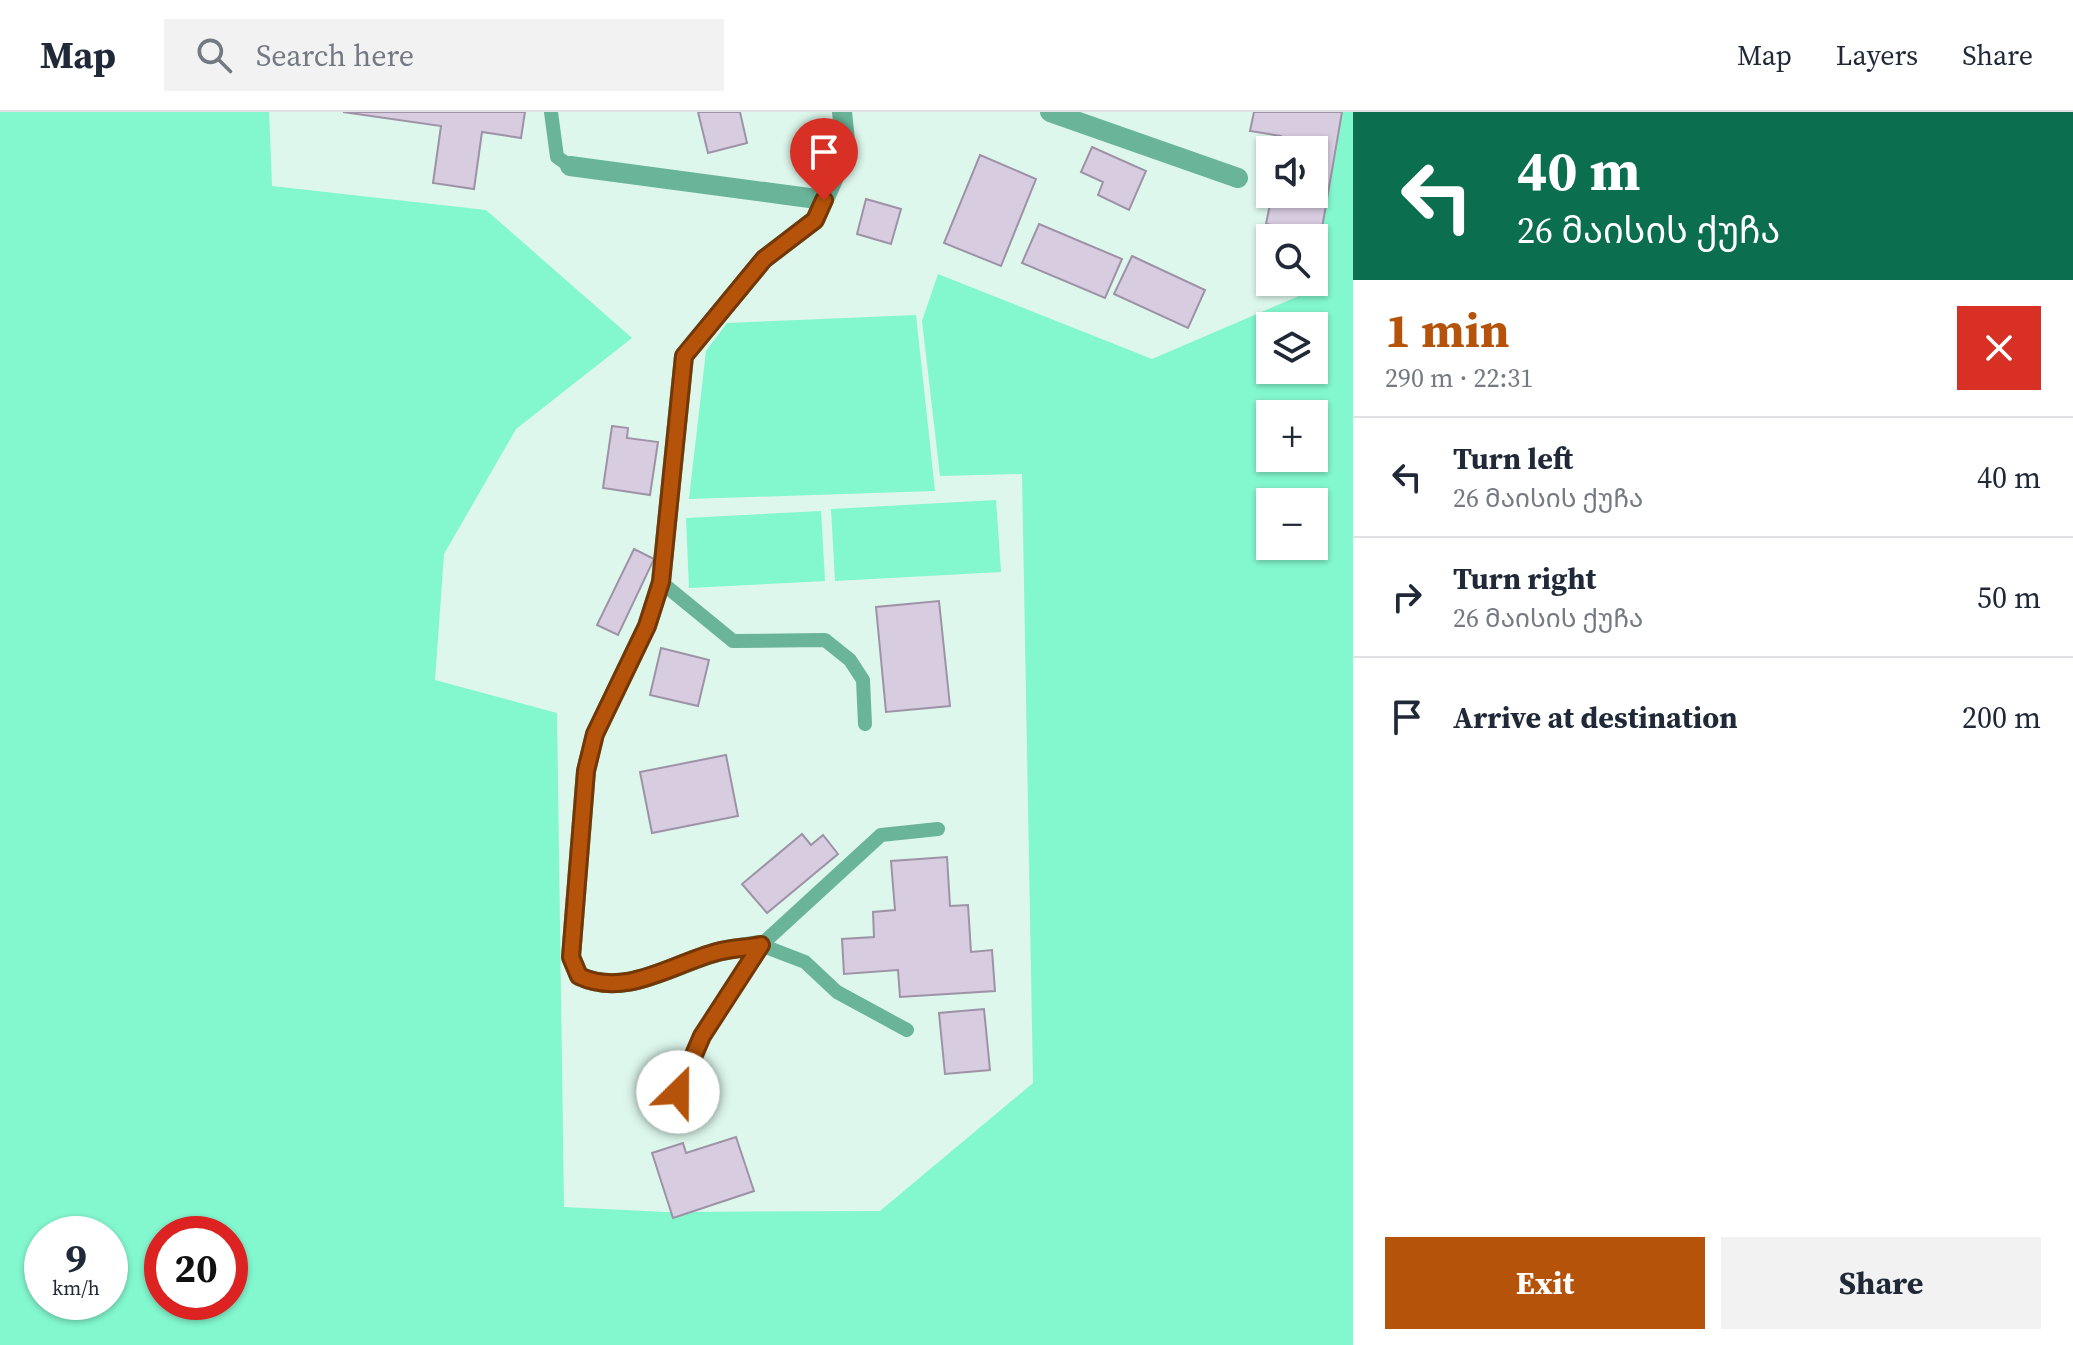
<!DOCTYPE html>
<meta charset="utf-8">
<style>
body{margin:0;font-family:"Source Serif 4","Noto Sans Georgian",serif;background:#f2f2f3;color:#1f2937;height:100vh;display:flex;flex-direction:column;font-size:30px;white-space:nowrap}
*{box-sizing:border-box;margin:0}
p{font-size:26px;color:#747a83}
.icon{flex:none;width:44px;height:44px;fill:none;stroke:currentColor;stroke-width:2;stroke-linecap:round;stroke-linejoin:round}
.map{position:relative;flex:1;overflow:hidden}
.drawer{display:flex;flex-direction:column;background:#fff;width:720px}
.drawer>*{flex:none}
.hud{background:#0b6e4f;color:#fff;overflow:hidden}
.buttons{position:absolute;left:1256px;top:24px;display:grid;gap:16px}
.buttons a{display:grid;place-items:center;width:72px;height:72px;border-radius:0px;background:#fff;box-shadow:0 2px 6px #0004;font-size:40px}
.speed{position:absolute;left:24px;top:1104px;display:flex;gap:16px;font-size:40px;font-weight:700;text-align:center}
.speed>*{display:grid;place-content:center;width:104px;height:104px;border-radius:50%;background:#fff;box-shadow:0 2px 6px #0004;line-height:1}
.speed small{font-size:20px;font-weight:400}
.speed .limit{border:12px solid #d22;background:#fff;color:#111}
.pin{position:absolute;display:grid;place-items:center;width:68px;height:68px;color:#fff;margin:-82px -34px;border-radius:50% 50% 50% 0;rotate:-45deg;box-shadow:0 0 8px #0007}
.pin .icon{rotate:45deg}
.me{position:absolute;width:88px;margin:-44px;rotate:23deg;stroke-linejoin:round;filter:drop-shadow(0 0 6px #0008)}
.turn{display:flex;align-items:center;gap:28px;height:168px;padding:0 32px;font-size:36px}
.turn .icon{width:104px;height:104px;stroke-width:2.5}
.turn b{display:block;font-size:56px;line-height:68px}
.round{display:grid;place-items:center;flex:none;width:84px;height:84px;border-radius:0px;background:#f2f2f3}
.summary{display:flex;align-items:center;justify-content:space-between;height:136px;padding:0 32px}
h1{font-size:48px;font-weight:700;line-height:60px;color:#b45309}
.primary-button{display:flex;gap:16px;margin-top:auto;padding:16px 32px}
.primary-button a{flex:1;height:92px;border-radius:0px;background:#b45309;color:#fff;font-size:32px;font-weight:700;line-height:92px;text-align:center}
.primary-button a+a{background:#f2f2f3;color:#1f2937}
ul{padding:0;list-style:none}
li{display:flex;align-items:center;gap:24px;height:120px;padding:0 32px;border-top:2px solid #e0e1e3}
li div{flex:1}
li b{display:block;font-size:30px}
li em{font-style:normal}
header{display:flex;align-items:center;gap:48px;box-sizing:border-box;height:112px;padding:0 40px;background:#fff;border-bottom:2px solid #e0e1e3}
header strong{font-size:38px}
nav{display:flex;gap:44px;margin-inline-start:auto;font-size:28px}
.search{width:560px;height:72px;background:#f2f2f3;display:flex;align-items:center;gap:20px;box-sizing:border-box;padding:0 28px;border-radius:0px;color:#747a83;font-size:30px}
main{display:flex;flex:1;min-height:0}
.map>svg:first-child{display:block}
</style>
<header>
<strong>Map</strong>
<div class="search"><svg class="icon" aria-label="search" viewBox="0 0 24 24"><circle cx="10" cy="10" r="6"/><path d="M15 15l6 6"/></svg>Search here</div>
<nav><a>Map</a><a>Layers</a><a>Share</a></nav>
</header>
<main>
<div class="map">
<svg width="1353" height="1233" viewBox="0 0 1353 1233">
<rect width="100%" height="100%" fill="#ddf7ec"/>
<path fill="#83f7ce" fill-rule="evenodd" d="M0 0H269L272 74 486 98 632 226 516 317 444 442 435 568 557 601 564 1095 665 1100 880 1099 1033 971 1022 362 940 364 922 209 938 162 1152 247 1315 177 1338 0H1353V1233H0ZM1270 214H1314V258H1270ZM1270 302H1314V346H1270ZM1270 390H1314V434H1270ZM42 1122H110V1190H42ZM162 1122H230V1190H162Z
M916 203 935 379 689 387 706 239 727 211Z
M996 388 1001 460 835 469 831 397Z
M821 399 825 469 689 476 686 406Z"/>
<path fill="#d7cce0" stroke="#9e93a6" stroke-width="2" d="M343 0H525L521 26 482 20 474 77 433 71 441 14Z
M698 0H740L747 31 708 41Z
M1254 0H1342L1321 122 1266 112 1272 82H1314V38H1279L1281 24 1250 19Z
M1092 35 1146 59 1129 98 1098 83 1103 70 1081 60Z
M980 43 1036 67 1001 154 944 131Z
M866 87 901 97 891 132 857 122Z
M1039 112 1122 147 1105 186 1022 151Z
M1132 144 1205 178 1188 216 1114 182Z
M612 314 628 316 627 326 658 330 650 383 603 376Z
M634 437 654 447 618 523 597 513Z
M939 489 950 594 886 600 876 495Z
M661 536 709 548 698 594 650 583Z
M726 643 738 704 652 721 640 660Z
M802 722 811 733 823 723 838 742 767 801 742 772Z
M947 745 950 794 968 793 971 840 992 838 995 879 900 885 898 858 844 862 842 827 874 825 873 800 895 798 891 749Z
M984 897 990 958 945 962 939 901Z
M736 1025 754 1079 673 1106 652 1041 683 1031 686 1041Z"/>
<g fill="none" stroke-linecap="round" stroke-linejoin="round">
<path stroke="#6ab599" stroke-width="14" d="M551 0 557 45 570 54
M661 470 733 529 825 528 850 548 863 568 865 612
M761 833 805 850 837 880 907 918
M667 1007 702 924 761 833 881 723 938 717"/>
<path stroke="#6ab599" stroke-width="20" d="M1050 0 1238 66
M570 54 824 88
M761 833C747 835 732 836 718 840 672 852 626 886 579 864L571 845 586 659 595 622 647 514 661 470 684 244 764 147 815 108 846 38 842 0"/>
</g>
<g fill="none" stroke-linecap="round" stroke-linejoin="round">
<defs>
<path id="route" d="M678 980 702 924 761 833C747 836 732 836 717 840 672 852 626 886 579 864L571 845 586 659 595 622 647 514 661 470 684 244 764 147 815 108 824 88"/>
</defs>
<use href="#route" stroke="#753606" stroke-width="20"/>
<use href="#route" stroke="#b45309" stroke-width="14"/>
</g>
</svg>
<div class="buttons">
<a><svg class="icon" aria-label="sound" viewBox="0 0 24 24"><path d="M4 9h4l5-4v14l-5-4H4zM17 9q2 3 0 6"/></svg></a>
<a><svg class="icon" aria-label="search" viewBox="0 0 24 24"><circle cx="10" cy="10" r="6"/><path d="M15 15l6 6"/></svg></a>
<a><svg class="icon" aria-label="layers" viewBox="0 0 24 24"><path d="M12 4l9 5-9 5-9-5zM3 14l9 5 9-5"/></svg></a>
<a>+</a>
<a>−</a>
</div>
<div class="speed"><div>9<small>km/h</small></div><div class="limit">20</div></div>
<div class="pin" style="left:824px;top:88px;background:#d93025"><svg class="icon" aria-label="arrive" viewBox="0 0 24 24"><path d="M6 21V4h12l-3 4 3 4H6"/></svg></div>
<svg class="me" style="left:678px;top:980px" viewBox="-20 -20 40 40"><circle r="19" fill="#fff"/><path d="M0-13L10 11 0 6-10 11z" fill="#b45309"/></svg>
</div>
<section class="drawer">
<div class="hud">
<div class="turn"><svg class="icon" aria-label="left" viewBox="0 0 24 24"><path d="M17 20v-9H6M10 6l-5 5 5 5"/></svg><div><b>40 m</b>26 მაისის ქუჩა</div></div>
</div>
<div class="summary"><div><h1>1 min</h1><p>290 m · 22:31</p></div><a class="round" style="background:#d93025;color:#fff"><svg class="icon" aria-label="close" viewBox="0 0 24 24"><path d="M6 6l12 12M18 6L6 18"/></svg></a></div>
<ul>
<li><svg class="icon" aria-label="left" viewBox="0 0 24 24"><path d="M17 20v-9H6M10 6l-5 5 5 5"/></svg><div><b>Turn left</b><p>26 მაისის ქუჩა</p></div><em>40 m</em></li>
<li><svg class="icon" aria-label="right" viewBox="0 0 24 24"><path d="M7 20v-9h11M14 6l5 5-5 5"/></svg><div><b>Turn right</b><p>26 მაისის ქუჩა</p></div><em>50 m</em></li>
<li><svg class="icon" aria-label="arrive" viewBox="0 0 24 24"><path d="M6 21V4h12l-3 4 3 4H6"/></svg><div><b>Arrive at destination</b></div><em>200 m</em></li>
</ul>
<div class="primary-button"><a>Exit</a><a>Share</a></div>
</section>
</main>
